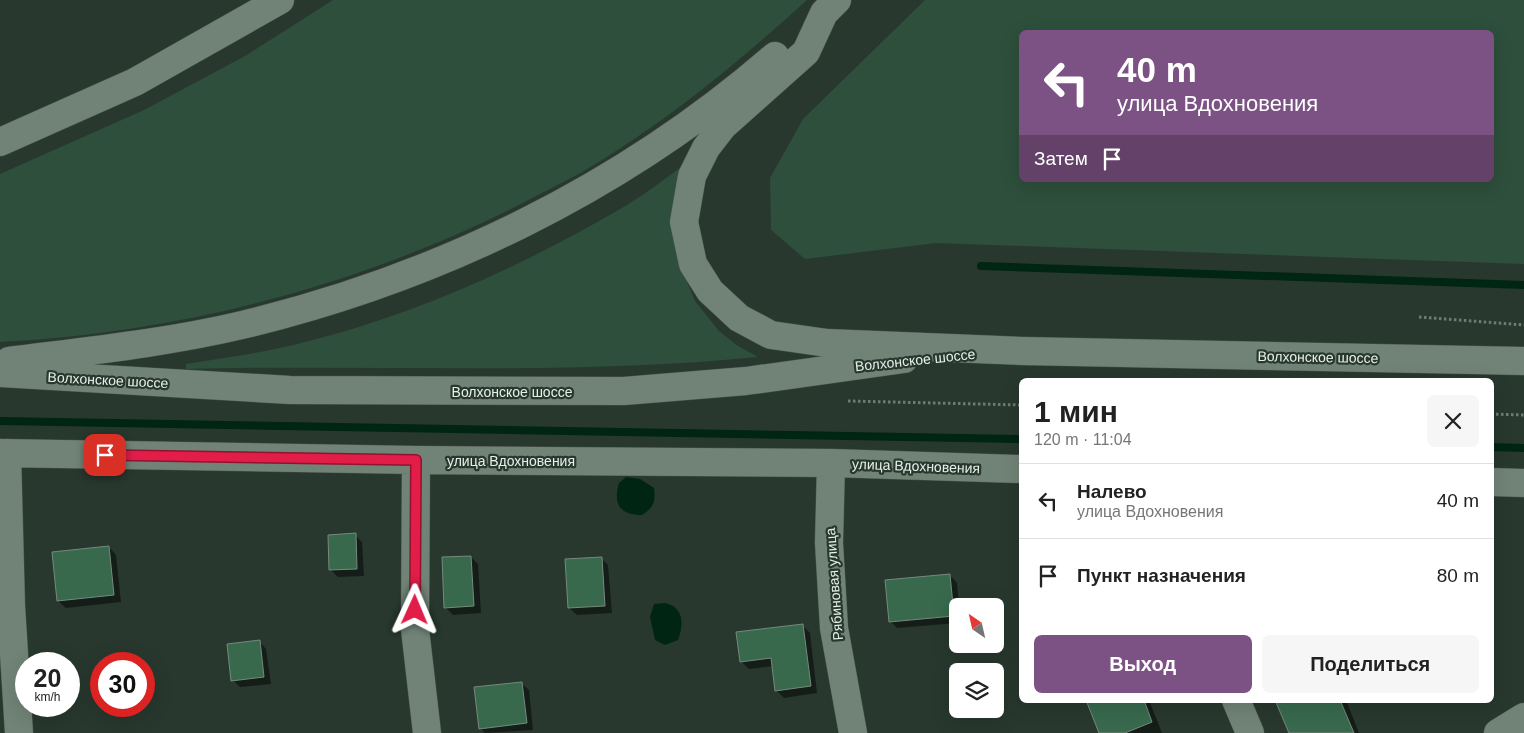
<!DOCTYPE html>
<html lang="ru">
<meta charset="utf-8">
<style>
body{margin:0;font-family:Arial,sans-serif;background:#f6f6f6;color:#222;height:100vh;display:flex;flex-direction:column;font-size:19px;white-space:nowrap}
*{box-sizing:border-box;margin:0}
p{font-size:16px;color:#767676}
.icon{flex:none;width:28px;height:28px;fill:none;stroke:currentColor;stroke-width:2;stroke-linecap:round;stroke-linejoin:round}
.map{position:relative;flex:1;overflow:hidden}
.panel{position:absolute;left:1019px;top:378px;width:475px;height:325px;display:flex;flex-direction:column;background:#fff;border-radius:8px;box-shadow:0 5px 20px #0002}
.panel>*{flex:none}
.hud{position:absolute;left:1019px;top:30px;width:475px;height:152px;border-radius:8px;box-shadow:0 5px 20px #0002;background:#7c5284;color:#fff;overflow:hidden}
.needle{width:32px;rotate:326deg}
.buttons{position:absolute;left:949px;top:598px;display:grid;gap:10px}
.buttons a{display:grid;place-items:center;width:55px;height:55px;border-radius:8px;background:#fff;box-shadow:0 5px 20px #0002;font-size:25px}
.speed{position:absolute;left:15px;top:652px;display:flex;gap:10px;font-size:25px;font-weight:700;text-align:center}
.speed>*{display:grid;place-content:center;width:65px;height:65px;border-radius:50%;background:#fff;box-shadow:0 5px 20px #0002;line-height:1}
.speed small{font-size:12px;font-weight:400}
.speed .limit{border:8px solid #d22;background:#fff;color:#111}
.pin{position:absolute;display:grid;place-items:center;width:42px;height:42px;color:#fff;margin:-21px;border-radius:10px;box-shadow:0 2px 8px #0006}
.me{position:absolute;width:55px;margin:-28px;rotate:1deg;stroke-linejoin:round;filter:drop-shadow(0 0 4px #0008)}
.turn{display:flex;align-items:center;gap:18px;height:105px;padding:0 15px;font-size:22px}
.turn .icon{width:65px;height:65px;stroke-width:2.5}
.turn b{display:block;font-size:35px;line-height:42px}
.then{display:flex;align-items:center;height:48px;padding:0 15px;background:#0003;gap:10px;font-size:19px}
.round{display:grid;place-items:center;flex:none;width:52px;height:52px;border-radius:8px;background:#f6f6f6}
.headline{display:flex;align-items:center;justify-content:space-between;height:85px;padding:0 15px}
h1{font-size:30px;font-weight:800;line-height:38px}
.action{display:flex;gap:10px;margin-top:auto;padding:10px 15px}
.action a{flex:1;height:58px;border-radius:8px;background:#7c5284;color:#fff;font-size:20px;font-weight:800;line-height:58px;text-align:center}
.action a+a{background:#f6f6f6;color:#222}
ul{padding:0;list-style:none}
li{display:flex;align-items:center;gap:15px;height:75px;padding:0 15px;border-top:1px solid #e0e0e0}
li div{flex:1}
li b{display:block;font-size:19px}
li em{font-style:normal}
.map>svg:first-child{display:block}
</style>
<div class="map">
<svg width="1524" height="733" viewBox="0 0 1524 733">
<rect width="100%" height="100%" fill="#28382e"/>
<path fill="#2d4f3b" fill-rule="evenodd" d="M333 0H807C740 61 671 118 594 165 576 176 557 185 538 195 374 282 185 333 0 342V174L144 110 245 56Z
M925 0H1524V264L936 243 805 259 771 230 770 178 803 119ZM1021 32H1491V180H1021Z
M692 159 680 265 695 301 719 331 738 346 758 357C568 376 377 364 186 369V364C223 358 261 353 297 344 413 316 525 265 627 205 650 191 671 174 692 159Z"/>
<path fill="#002512" d="M626 477 640 479 654 488C656 502 653 508 642 515 619 515 613 503 619 483Z
M665 603C684 607 684 624 678 640L665 645 655 640 650 617 654 604Z"/>
<path fill="#0007" d="M355 535 362 542 364 576 338 577 331 570 329 536Z
M109 547 116 555 121 602 66 608 58 601Z
M471 557 478 564 481 613 453 615 445 607Z
M601 558 608 565 612 613 577 615 569 608Z
M950 575 957 583 959 606H958V623L897 628 890 621Z
M802 625 810 633 817 693 784 698 776 690 773 666 749 669 741 661Z
M259 641 266 649 271 684 240 687 233 680Z
M521 683 529 690 533 730 485 733 480 728Z
M1087 700H1149L1162 733H1100Z
M1277 700H1346L1359 733H1290Z"/>
<g fill="none" stroke-linecap="round" stroke-linejoin="round">
<path stroke="#002512" stroke-width="8" d="M981 266 1524 285
M0 421 1021 439
M1491 447 1524 448"/>
</g>
<path fill="#38694d" stroke="#76897d" d="M356 533 357 569 329 570 328 535Z
M109 546 114 595 57 601 52 552Z
M471 556 474 606 444 608 442 557Z
M602 557 605 606 568 608 565 559Z
M950 574 954 616 889 622 885 580Z
M803 624 811 686 775 691 771 658 740 662 736 632Z
M260 640 264 677 231 681 227 644Z
M522 682 527 723 479 729 474 687Z
M1086 700H1144L1152 722 1125 733H1099Z
M1275 700H1340L1354 733H1289Z"/>
<g fill="none" stroke-linecap="round" stroke-linejoin="round">
<defs>
<path id="minor" d="M0 453 416 460 831 463 1021 469
M7 453 11 606 19 733
M416 460 415 629 427 733
M831 463 829 543 834 628 853 733
M1491 482 1524 483
M1236 700 1250 733
M1498 733 1524 717"/>
<path id="secondary" d="M837 0 824 13 806 52 723 126 706 148 692 176 684 222 693 264 710 291 739 318 771 335 827 343 1023 351 1524 361
M0 142 135 82 280 0
M9 361C87 351 166 343 242 325 438 278 623 188 775 56
M0 373 290 390 624 391 746 381 904 359"/>
</defs>
<use href="#minor" stroke="#48554d" stroke-width="29"/>
<use href="#secondary" stroke="#48554d" stroke-width="29"/>
<path stroke="#6e7c74" stroke-width="3" stroke-dasharray="2.5 2.5" stroke-linecap="butt" d="M1419 317 1524 325
M848 401 1021 405
M1491 414 1524 415"/>
<use href="#minor" stroke="#718377" stroke-width="28"/>
<use href="#secondary" stroke="#718377" stroke-width="28"/>
</g>
<g fill="none" stroke-linecap="round" stroke-linejoin="round">
<defs>
<path id="route" d="M105 455 416 460 415 610"/>
</defs>
<use href="#route" stroke="#92132f" stroke-width="12"/>
<use href="#route" stroke="#e11d48" stroke-width="9"/>
</g>
<g text-anchor="middle" stroke-width="4.5" stroke-linejoin="round" paint-order="stroke">
<g font-size="14" fill="#e6f0ea" stroke="#28382e">
<text transform="translate(1318 357) rotate(1)" y="5">Волхонское шоссе</text>
<text transform="translate(915 360) rotate(-6)" y="5">Волхонское шоссе</text>
<text transform="translate(108 380) rotate(3)" y="5">Волхонское шоссе</text>
<text x="512" y="397">Волхонское шоссе</text>
<text x="511" y="466">улица Вдохновения</text>
<text transform="translate(916 466) rotate(2)" y="5">улица Вдохновения</text>
<text transform="translate(834 584) rotate(-94)" y="5">Рябиновая улица</text>
</g>
</g>
</svg>
<div class="buttons">
<a><svg class="needle" viewBox="-14 -14 28 28"><path d="M0-13l5 13h-10z" fill="#e53935"/><path d="M0 13l5-13h-10z" fill="#767676"/></svg></a>
<a><svg class="icon" aria-label="layers" viewBox="0 0 24 24"><path d="M12 4l9 5-9 5-9-5zM3 14l9 5 9-5"/></svg></a>
</div>
<div class="speed"><div>20<small>km/h</small></div><div class="limit">30</div></div>
<div class="pin" style="left:105px;top:455px;background:#d93025"><svg class="icon" aria-label="arrive" viewBox="0 0 24 24"><path d="M6 21V4h12l-3 4 3 4H6"/></svg></div>
<svg class="me" style="left:415px;top:610px" viewBox="-20 -20 40 40"><path d="M0-17L14 15 0 8-14 15z" fill="#e11d48" stroke="#fff" stroke-width="4"/></svg>
<div class="hud">
<div class="turn"><svg class="icon" aria-label="left" viewBox="0 0 24 24"><path d="M17 20v-9H6M10 6l-5 5 5 5"/></svg><div><b>40 m</b>улица Вдохновения</div></div>
<div class="then">Затем<svg class="icon" aria-label="arrive" viewBox="0 0 24 24"><path d="M6 21V4h12l-3 4 3 4H6"/></svg></div>
</div>
<section class="panel">
<div class="headline"><div><h1>1 мин</h1><p>120 m · 11:04</p></div><a class="round"><svg class="icon" aria-label="close" viewBox="0 0 24 24"><path d="M6 6l12 12M18 6L6 18"/></svg></a></div>
<ul>
<li><svg class="icon" aria-label="left" viewBox="0 0 24 24"><path d="M17 20v-9H6M10 6l-5 5 5 5"/></svg><div><b>Налево</b><p>улица Вдохновения</p></div><em>40 m</em></li>
<li><svg class="icon" aria-label="arrive" viewBox="0 0 24 24"><path d="M6 21V4h12l-3 4 3 4H6"/></svg><div><b>Пункт назначения</b></div><em>80 m</em></li>
</ul>
<div class="action"><a>Выход</a><a>Поделиться</a></div>
</section>
</div>
